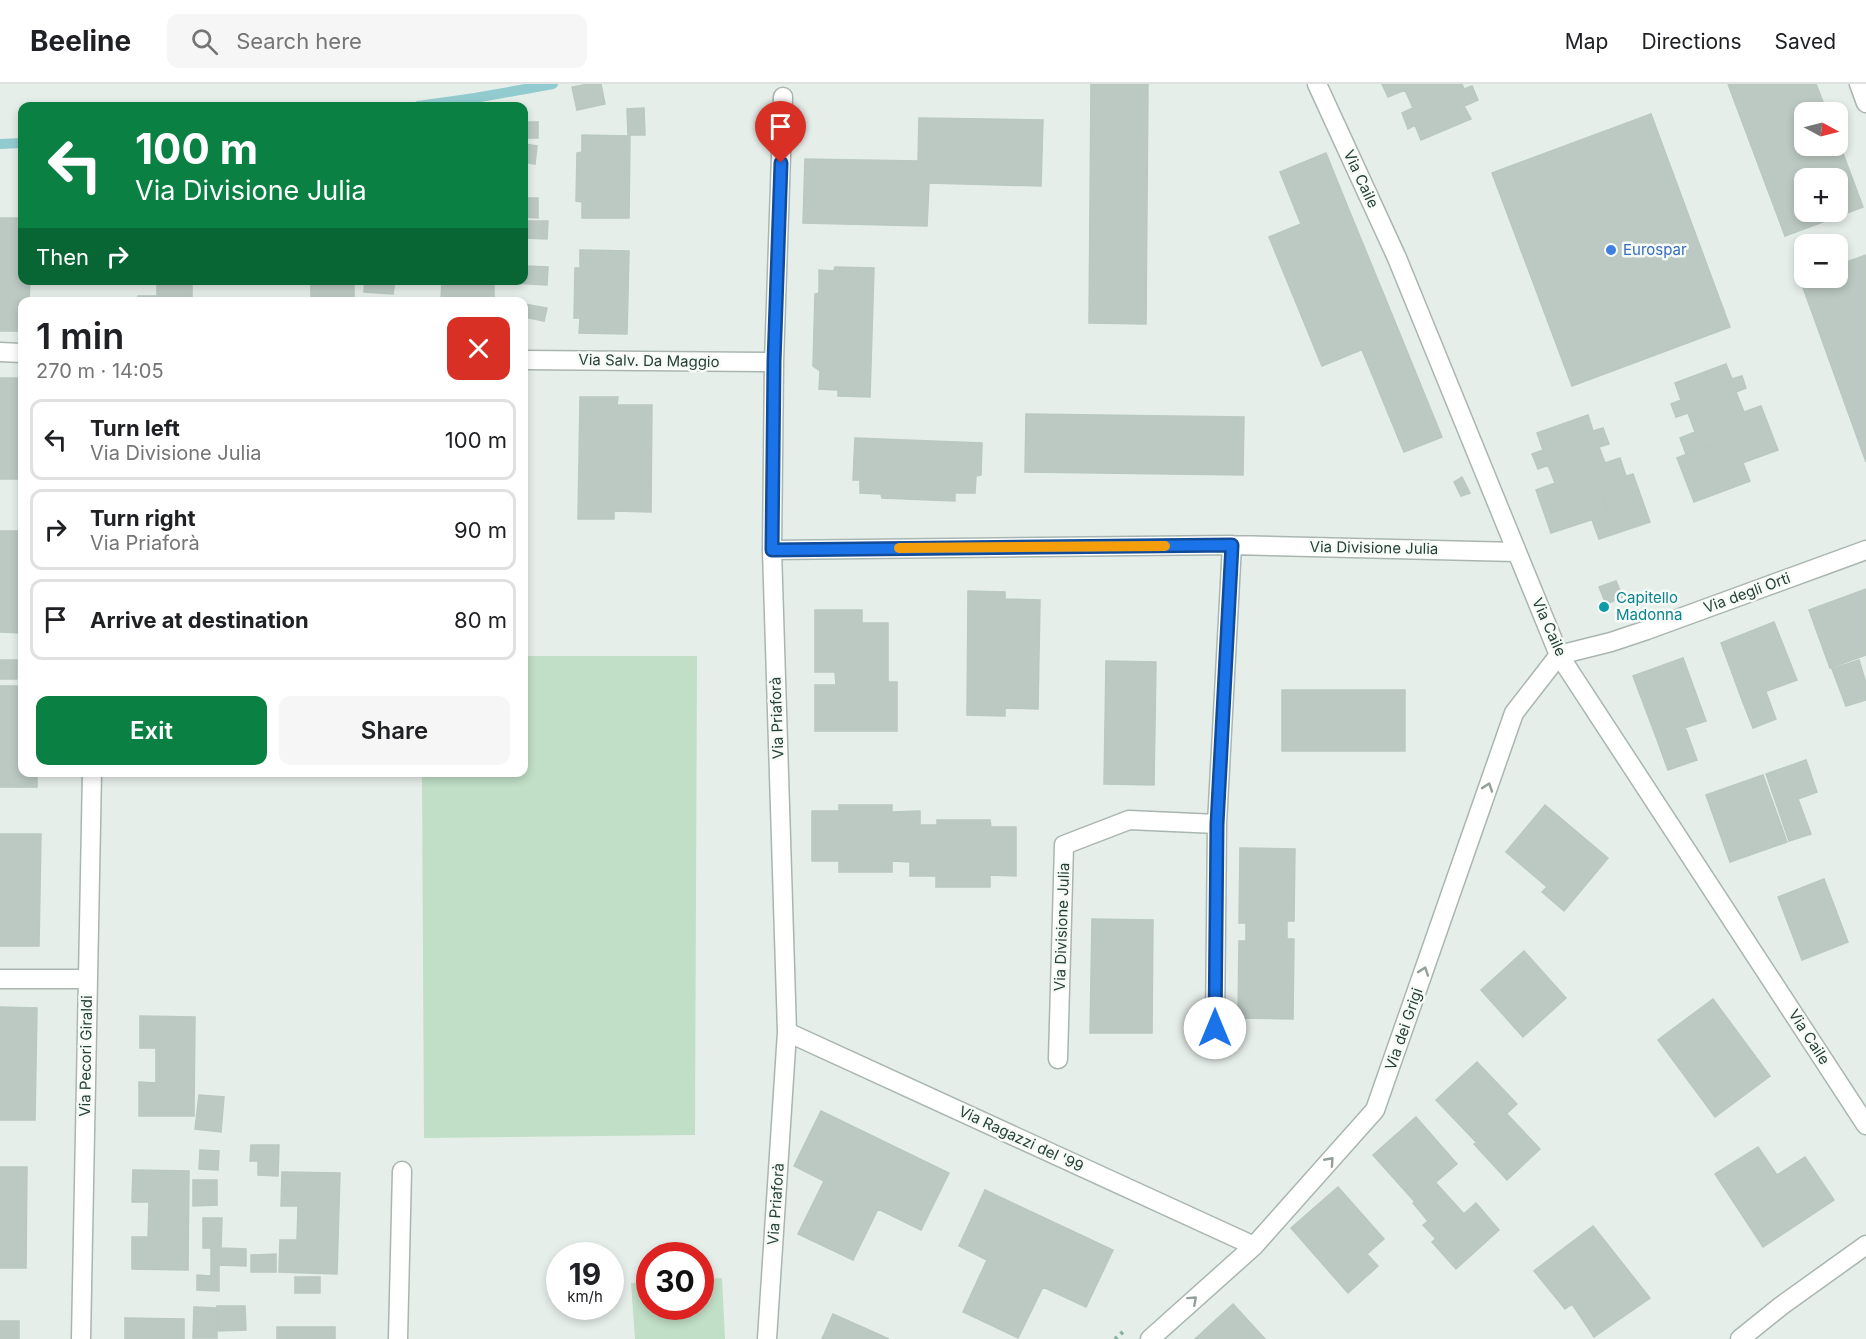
<!DOCTYPE html>
<meta charset="utf-8">
<style>
body{margin:0;font-family:Inter,sans-serif;background:#f6f6f6;color:#202124;height:100vh;display:flex;flex-direction:column;font-size:22px;white-space:nowrap}
*{box-sizing:border-box;margin:0}
p{font-size:20px;color:#757577}
.icon{flex:none;width:33px;height:33px;fill:none;stroke:currentColor;stroke-width:2;stroke-linecap:round;stroke-linejoin:round}
.map{position:relative;flex:1;overflow:hidden}
.details{position:absolute;left:18px;top:213px;width:510px;height:480px;display:flex;flex-direction:column;background:#fff;border-radius:12px;box-shadow:0 3px 9px #0003}
.details>*{flex:none}
.hud{position:absolute;left:18px;top:18px;width:510px;height:183px;border-radius:12px;box-shadow:0 3px 9px #0003;background:#0b8043;color:#fff;overflow:hidden}
.needle{width:39px;rotate:97deg}
.fabs{position:absolute;left:1794px;top:18px;display:grid;gap:12px}
.fabs a{display:grid;place-items:center;width:54px;height:54px;border-radius:12px;background:#fff;box-shadow:0 3px 9px #0003;font-size:30px}
.speed{position:absolute;left:546px;top:1158px;display:flex;gap:12px;font-size:30px;font-weight:700;text-align:center}
.speed>*{display:grid;place-content:center;width:78px;height:78px;border-radius:50%;background:#fff;box-shadow:0 3px 9px #0003;line-height:1}
.speed small{font-size:15px;font-weight:400}
.speed .limit{border:9px solid #d22;background:#fff;color:#111}
.pin{position:absolute;display:grid;place-items:center;width:51px;height:51px;color:#fff;margin:-62px -26px;border-radius:50% 50% 50% 0;rotate:-45deg;box-shadow:0 0 6px #0007}
.pin .icon{rotate:45deg}
.me{position:absolute;width:66px;margin:-33px;rotate:0deg;stroke-linejoin:round;filter:drop-shadow(0 0 4px #0008)}
.turn{display:flex;align-items:center;gap:21px;height:126px;padding:0 18px;font-size:27px}
.turn .icon{width:78px;height:78px;stroke-width:2.5}
.turn b{display:block;font-size:42px;line-height:51px}
.then{display:flex;align-items:center;height:57px;padding:0 18px;background:#0003;gap:12px;font-size:22px}
.round{display:grid;place-items:center;flex:none;width:63px;height:63px;border-radius:12px;background:#f6f6f6}
.head{display:flex;align-items:center;justify-content:space-between;height:102px;padding:0 18px}
h1{font-size:36px;font-weight:600;line-height:45px}
.cta{display:flex;gap:12px;margin-top:auto;padding:12px 18px}
.cta a{flex:1;height:69px;border-radius:12px;background:#0b8043;color:#fff;font-size:24px;font-weight:600;line-height:69px;text-align:center}
.cta a+a{background:#f6f6f6;color:#202124}
ul{padding:0;list-style:none}
li{display:flex;align-items:center;gap:18px;height:81px;margin:0 12px 9px;padding:0 6px;border:3px solid #e0e0e0;border-radius:12px}
li div{flex:1}
li b{display:block;font-size:22px}
li em{font-style:normal}
header{display:flex;align-items:center;gap:36px;box-sizing:border-box;height:84px;padding:0 30px;background:#fff;border-bottom:2px solid #e0e0e0}
header strong{font-size:28px}
nav{display:flex;gap:33px;margin-inline-start:auto;font-size:21px}
.search{width:420px;height:54px;background:#f6f6f6;display:flex;align-items:center;gap:15px;box-sizing:border-box;padding:0 21px;border-radius:12px;color:#757577;font-size:22px}
.map>svg:first-child{display:block}
</style>
<header>
<strong>Beeline</strong>
<div class="search"><svg class="icon" aria-label="search" viewBox="0 0 24 24"><circle cx="10" cy="10" r="6"/><path d="M15 15l6 6"/></svg>Search here</div>
<nav><a>Map</a><a>Directions</a><a>Saved</a></nav>
</header>
<div class="map">
<svg width="1866" height="1255" viewBox="0 0 1866 1255">
<rect width="100%" height="100%" fill="#e6eeea"/>
<path fill="#c1dec6" d="M524 572H697L695 1051 424 1054 422 689 524 688Z
M722 1194 725 1255H635L631 1199 649 1198 650 1222H700L701 1195Z"/>
<g fill="none" stroke-linecap="round" stroke-linejoin="round">
<path stroke="#92cbcf" stroke-width="10" d="M418 22 475 14 553 0
M0 60 22 59"/>
</g>
<path fill="#bcc9c3" stroke="#b9c8c0" stroke-width="1.5" fill-rule="evenodd" d="M589 0H601L605 20 577 26 572 3Z
M1091 0H1148L1146 240 1089 239Z
M1382 0H1462L1464 5 1472 2 1478 16 1464 22 1471 35 1421 56 1415 41 1408 45 1402 29 1413 24 1405 6 1388 13Z
M1728 0H1816L1827 28H1804V62H1838V56L1863 123 1785 152ZM1804 94H1838V128H1804Z
M644 24 645 51H628L627 25Z
M1651 30 1730 243 1572 302 1492 89Z
M919 34 1043 36 1041 102 929 99 927 142 803 139 805 75 918 77Z
M524 38H538V54H524Z
M582 51 630 52 629 134H582V118L576 117 577 69 582 68Z
M524 60 537 62 535 80 524 78Z
M1326 69 1347 121 1301 140 1280 88Z
M524 114H538V134L524 133Z
M1347 121 1400 250 1322 282 1269 153Z
M0 134H22V196H30L29 218H22V247H0Z
M524 137H548L547 155 524 154Z
M580 166 629 167 627 250 579 249 580 234H574L575 184H580Z
M1866 171V378L1800 195 1804 193 1838 194V181Z
M524 182 548 183 547 201 512 199V196H524Z
M835 183 874 184 870 313 838 312V306L819 305 820 287 813 282 815 210 819 209V186L834 187Z
M157 196H192V218H138V212H157Z
M311 196H354V218H299V214H311Z
M365 196H395L393 210 364 208Z
M442 196H494V218H441Z
M524 220 547 224 544 237 524 233Z
M1400 250 1442 353 1404 368 1362 266Z
M1726 280 1732 295 1742 292 1746 304 1736 308 1744 328 1761 322 1778 366 1720 387 1710 361 1686 370 1680 354 1695 348 1688 329 1676 333 1671 320 1681 316 1675 299Z
M0 294H22V395H0Z
M580 313H618L617 321H652L651 428 614 427V435H578Z
M1026 330 1244 333 1243 391 1025 388Z
M1588 331 1593 347 1603 344 1609 360 1599 363 1605 379 1620 374 1626 392 1600 401 1609 430 1551 449 1536 406 1555 399 1548 381 1538 385 1532 370 1543 366 1537 349Z
M855 354 982 359 981 391 976 392 975 409H955V417L882 414 881 410 860 409V396H853Z
M1710 361 1720 387 1743 379 1750 397 1694 418 1677 374Z
M1633 390 1650 438 1599 455 1592 436 1609 430 1600 401Z
M1462 393 1470 409 1461 412 1454 398Z
M0 447H22V549L0 548Z
M1616 497 1623 513 1606 520 1599 503Z
M1866 505V571L1830 584 1809 526Z
M968 507 1005 508V515L1040 516 1038 625 1005 624V632L967 631Z
M815 526H862V539H888V598H897V647H815V601H836L835 588H815Z
M1774 538 1797 596 1742 616 1721 559Z
M1683 574 1706 637 1656 653 1633 592Z
M0 576H17V595H0Z
M1859 576 1866 599V616L1846 622 1832 585Z
M1106 577 1156 578 1154 701 1104 700Z
M0 602H22V688H37V703H0Z
M1282 606H1405V667H1282Z
M1766 608 1776 635 1753 644 1742 616Z
M1685 643 1697 676 1668 686 1656 653Z
M1806 676 1817 708 1798 715 1811 750 1789 757 1766 690Z
M1763 691 1787 758 1730 778 1706 711Z
M839 721H892V728L920 727V741H937V736H990L991 743H1016V792L990 791V803H936V792H910V778L892 777V788H839V777H812V727H839Z
M1545 721 1608 774 1564 827 1542 808 1547 803 1506 768Z
M0 750H41L39 862H0Z
M1240 764 1295 765 1294 837H1287V855H1294L1293 935 1238 934 1239 857H1246V839H1239Z
M1824 795 1848 858 1802 876 1778 813Z
M1092 835 1153 836 1152 949H1090Z
M1524 867 1566 914 1523 953 1481 906Z
M1713 915 1770 992 1715 1033 1658 956Z
M0 923 37 924 35 1036H0Z
M140 932 195 933 194 1032H139V998L156 999V964H140Z
M1477 978 1517 1020 1476 1058 1436 1016Z
M199 1011 224 1013 221 1048 195 1045Z
M821 1027 949 1089 921 1146 878 1125 853 1176 798 1150 824 1097 794 1082Z
M1506 1029 1540 1065 1507 1096 1474 1060Z
M1416 1033 1457 1080 1414 1117 1373 1071Z
M251 1061H279L278 1092 258 1091V1077H250Z
M1758 1063 1777 1091 1805 1073 1834 1116 1763 1163 1715 1090Z
M200 1066 219 1067 218 1086 199 1085Z
M0 1083H27L26 1184H0Z
M133 1086 189 1087 188 1186 132 1185V1153H148L149 1118H132Z
M282 1088 340 1089 337 1190 279 1188 280 1156H297L298 1122H281Z
M193 1096H217V1121L193 1122Z
M1436 1099 1464 1130 1436 1155 1423 1141 1428 1137 1413 1119Z
M1338 1103 1384 1155 1367 1170 1378 1182 1348 1209 1291 1144Z
M985 1106 1113 1166 1086 1223 1043 1203 1018 1254 963 1228 987 1176 959 1162Z
M1476 1119 1499 1146 1456 1185 1432 1158Z
M203 1134H222L221 1164 246 1165V1182L219 1181V1207L197 1206V1191L211 1192V1164H203Z
M1593 1142 1650 1214 1594 1253 1572 1220 1565 1225 1534 1187Z
M276 1170V1188H251V1171Z
M295 1193H320V1209H295Z
M1233 1220 1265 1255H1195Z
M217 1222H245L246 1246 217 1247Z
M194 1223 217 1224V1254H193Z
M833 1230 889 1255H822Z
M125 1234 184 1235V1255H125Z
M0 1237H19V1255H0Z
M277 1243H335V1255H277Z"/>
<g fill="none" stroke-linecap="round" stroke-linejoin="round">
<defs>
<path id="street" d="M1317 0 1397 174 1559 571 1866 1041
M1859 0 1866 19
M0 268 22 269
M524 276 774 278
M772 466 1232 461 1516 468
M0 895H87
M1215 944 1217 740 1232 461
M787 948 1254 1162
M1058 975 1064 761 1129 736 1217 740
M81 1255 92 688
M398 1255 402 1087
M767 1255 787 948 772 466 774 278 783 13
M1150 1255 1254 1162 1375 1026 1514 629 1559 571 1611 558 1647 546 1866 466
M1740 1255 1781 1222 1866 1161"/>
</defs>
<use href="#street" stroke="#a9b6b0" stroke-width="21"/>
<path stroke="#89b0a0" stroke-width="4" stroke-dasharray="3 4.5" stroke-linecap="butt" d="M1115 1255 1125 1246"/>
<use href="#street" stroke="#fff" stroke-width="18"/>
</g>
<defs><path id="oneway-chevron" d="M-2-3.5L2.5 0L-2 3.5" fill="none" stroke-width="1.6" stroke-linecap="round" stroke-linejoin="round" transform="scale(1.5)"/></defs>
<g stroke="#92a09a">
<use href="#oneway-chevron" transform="translate(1488 703) rotate(-71)"/>
<use href="#oneway-chevron" transform="translate(1424 887) rotate(-71)"/>
<use href="#oneway-chevron" transform="translate(1330 1077) rotate(-48)"/>
<use href="#oneway-chevron" transform="translate(1193 1216) rotate(-42)"/>
</g>
<g fill="none" stroke-linecap="round" stroke-linejoin="round">
<defs>
<path id="route" d="M781 79 774 278 772 466 1232 461 1217 740 1215 944"/>
</defs>
<use href="#route" stroke="#114b97" stroke-width="15"/>
<use href="#route" stroke="#1a73e8" stroke-width="10"/>
<path stroke="#f59e0b" stroke-width="10" d="M899 464 1165 462"/>
</g>
<circle fill="#3f7fe0" stroke="#f7fbf8" stroke-width="2" cx="1611" cy="166" r="6"/>
<circle fill="#0f9aa8" stroke="#f7fbf8" stroke-width="2" cx="1604" cy="523" r="6"/>
<g text-anchor="middle" stroke-width="5" stroke-linejoin="round" paint-order="stroke">
<g font-size="15" fill="#264036" stroke="#f7fbf8">
<text transform="translate(1361 95) rotate(65)" y="5">Via Caile</text>
<text transform="translate(649 277) rotate(1)" y="5">Via Salv. Da Maggio</text>
<text transform="translate(1374 464) rotate(1)" y="5">Via Divisione Julia</text>
<text transform="translate(1747 509) rotate(-20)" y="5">Via degli Orti</text>
<text transform="translate(1549 543) rotate(66)" y="5">Via Caile</text>
<text transform="translate(777 634) rotate(-92)" y="5">Via Priaforà</text>
<text transform="translate(1062 843) rotate(-88)" y="5">Via Divisione Julia</text>
<text transform="translate(1404 945) rotate(-71)" y="5">Via dei Grigi</text>
<text transform="translate(1809 953) rotate(57)" y="5">Via Caile</text>
<text transform="translate(86 972) rotate(-89)" y="5">Via Pecori Giraldi</text>
<text transform="translate(1021 1055) rotate(25)" y="5">Via Ragazzi del '99</text>
<text transform="translate(776 1120) rotate(-86)" y="5">Via Priaforà</text>
</g>
<g font-size="15" fill="#366cbe" stroke="#f7fbf8" text-anchor="start">
<text x="1623" y="171">Eurospar</text>
</g>
<g font-size="15" fill="#0d838f" stroke="#f7fbf8" text-anchor="start">
<text x="1616" y="519">Capitello<tspan x="1616" dy="17">Madonna</tspan></text>
</g>
</g>
</svg>
<div class="fabs">
<a><svg class="needle" viewBox="-14 -14 28 28"><path d="M0-13l5 13h-10z" fill="#e53935"/><path d="M0 13l5-13h-10z" fill="#757577"/></svg></a>
<a>+</a>
<a>−</a>
</div>
<div class="speed"><div>19<small>km/h</small></div><div class="limit">30</div></div>
<div class="pin" style="left:781px;top:79px;background:#d93025"><svg class="icon" aria-label="arrive" viewBox="0 0 24 24"><path d="M6 21V4h12l-3 4 3 4H6"/></svg></div>
<svg class="me" style="left:1215px;top:944px" viewBox="-20 -20 40 40"><circle r="19" fill="#fff"/><path d="M0-13L10 11 0 6-10 11z" fill="#1a73e8"/></svg>
<div class="hud">
<div class="turn"><svg class="icon" aria-label="left" viewBox="0 0 24 24"><path d="M17 20v-9H6M10 6l-5 5 5 5"/></svg><div><b>100 m</b>Via Divisione Julia</div></div>
<div class="then">Then<svg class="icon" aria-label="right" viewBox="0 0 24 24"><path d="M7 20v-9h11M14 6l5 5-5 5"/></svg></div>
</div>
<section class="details">
<div class="head"><div><h1>1 min</h1><p>270 m · 14:05</p></div><a class="round" style="background:#d93025;color:#fff"><svg class="icon" aria-label="close" viewBox="0 0 24 24"><path d="M6 6l12 12M18 6L6 18"/></svg></a></div>
<ul>
<li><svg class="icon" aria-label="left" viewBox="0 0 24 24"><path d="M17 20v-9H6M10 6l-5 5 5 5"/></svg><div><b>Turn left</b><p>Via Divisione Julia</p></div><em>100 m</em></li>
<li><svg class="icon" aria-label="right" viewBox="0 0 24 24"><path d="M7 20v-9h11M14 6l5 5-5 5"/></svg><div><b>Turn right</b><p>Via Priaforà</p></div><em>90 m</em></li>
<li><svg class="icon" aria-label="arrive" viewBox="0 0 24 24"><path d="M6 21V4h12l-3 4 3 4H6"/></svg><div><b>Arrive at destination</b></div><em>80 m</em></li>
</ul>
<div class="cta"><a>Exit</a><a>Share</a></div>
</section>
</div>
